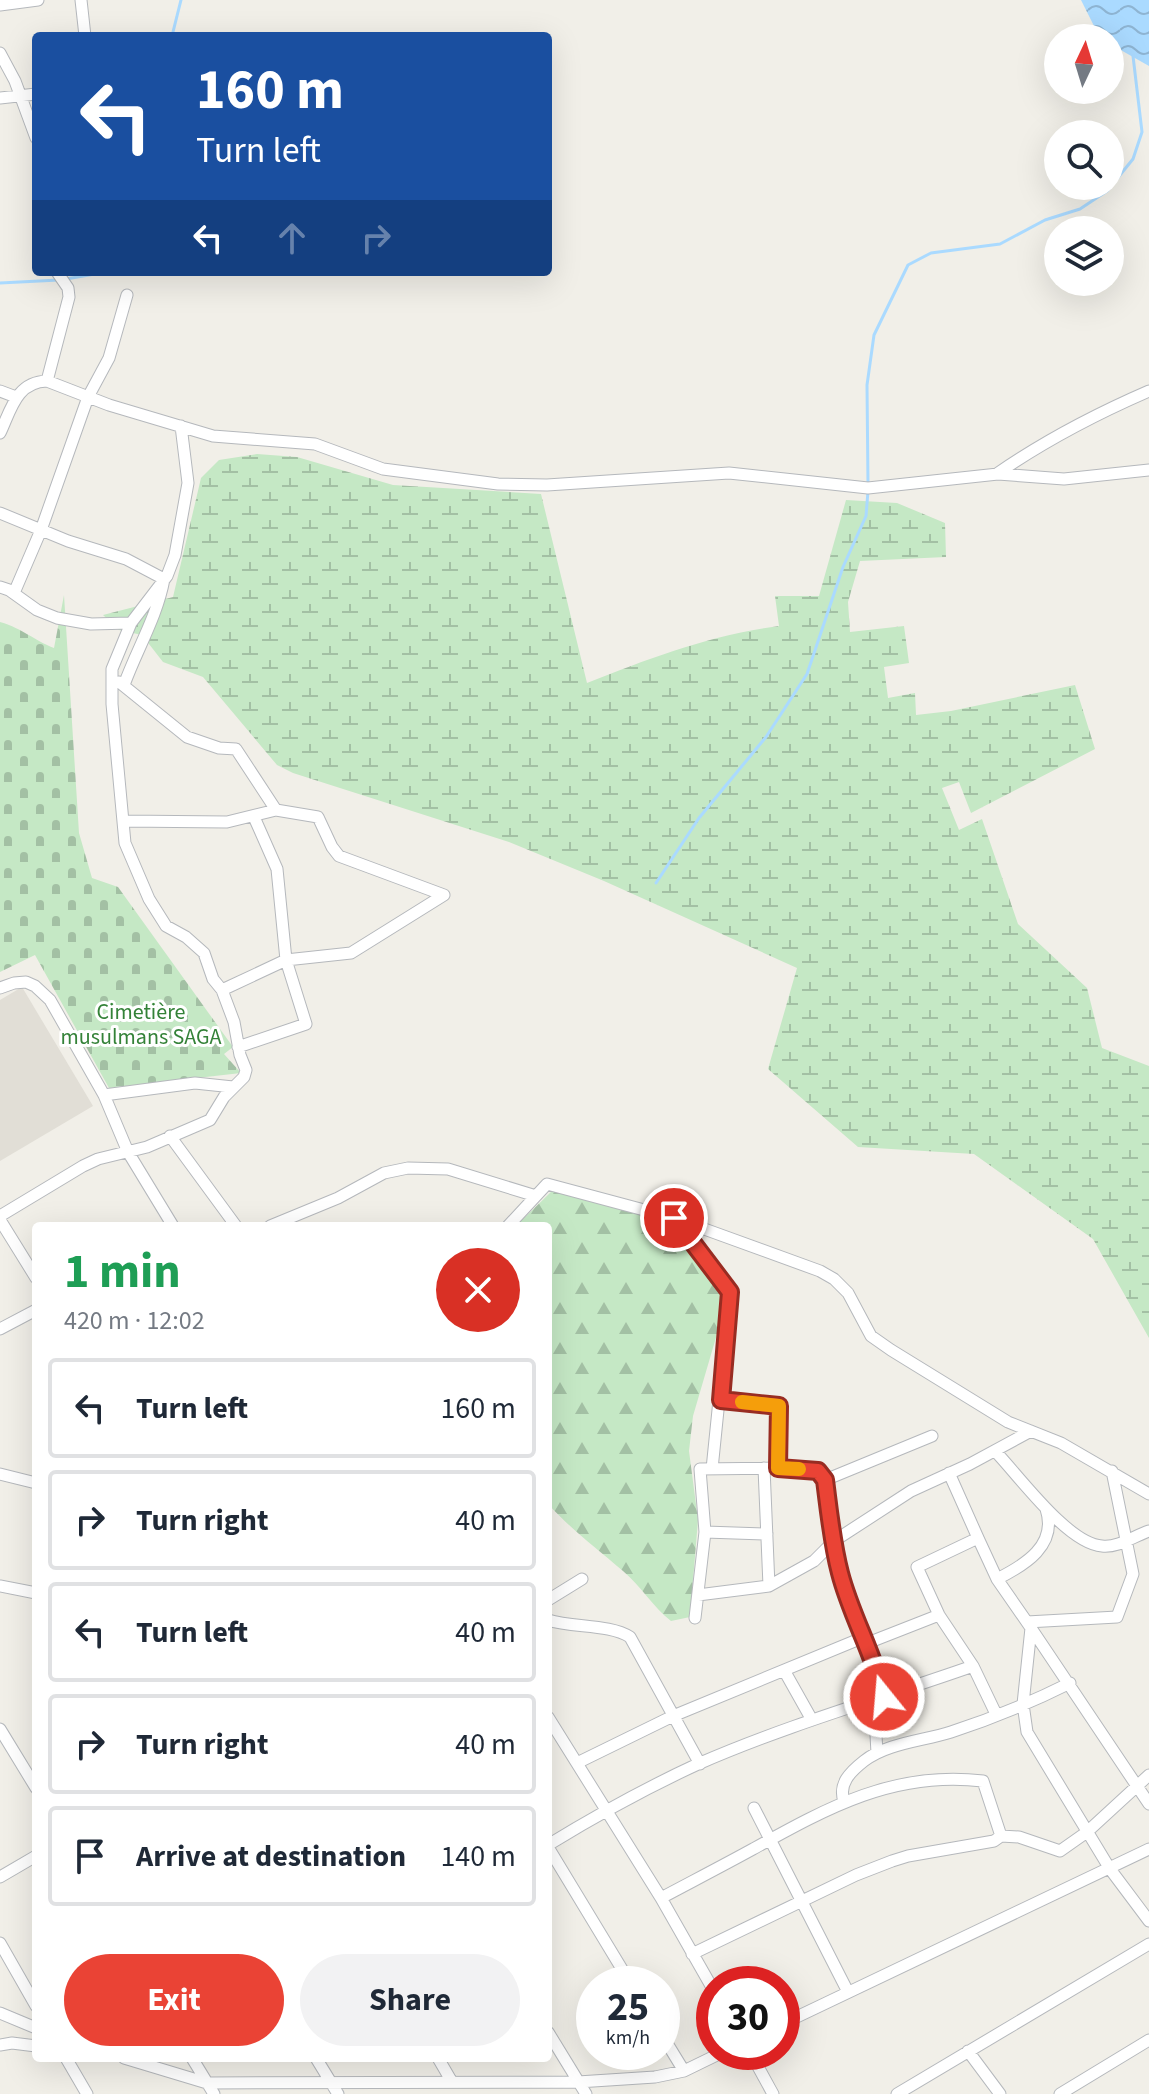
<!DOCTYPE html>
<meta charset="utf-8">
<style>
body{margin:0;font-family:"Source Sans 3",sans-serif;background:#f2f2f3;color:#1f2937;height:100vh;display:flex;flex-direction:column;font-size:30px;white-space:nowrap}
*{box-sizing:border-box;margin:0}
p{font-size:26px;color:#747a83}
.icon{flex:none;width:44px;height:44px;fill:none;stroke:currentColor;stroke-width:2;stroke-linecap:round;stroke-linejoin:round}
.map{position:relative;flex:1;overflow:hidden}
.drawer{position:absolute;left:32px;top:1222px;width:520px;height:840px;display:flex;flex-direction:column;background:#fff;border-radius:8px;box-shadow:0 8px 32px #0002}
.drawer>*{flex:none}
.top-card{position:absolute;left:32px;top:32px;width:520px;height:244px;border-radius:8px;box-shadow:0 8px 32px #0002;background:#1a4fa0;color:#fff;overflow:hidden}
.needle{width:52px;rotate:4deg}
.tools{position:absolute;left:1044px;top:24px;display:grid;gap:16px}
.tools a{display:grid;place-items:center;width:80px;height:80px;border-radius:50%;background:#fff;box-shadow:0 8px 32px #0002;font-size:40px}
.speed{position:absolute;left:576px;top:1966px;display:flex;gap:16px;font-size:40px;font-weight:700;text-align:center}
.speed>*{display:grid;place-content:center;width:104px;height:104px;border-radius:50%;background:#fff;box-shadow:0 8px 32px #0002;line-height:1}
.speed small{font-size:20px;font-weight:400}
.speed .limit{border:12px solid #d22;background:#fff;color:#111}
.pin{position:absolute;display:grid;place-items:center;width:68px;height:68px;color:#fff;margin:-34px;border:4px solid #fff;border-radius:50%;box-shadow:0 2px 8px #0007}
.me{position:absolute;width:88px;margin:-44px;rotate:343deg;stroke-linejoin:round;filter:drop-shadow(0 0 6px #0008)}
.turn{display:flex;align-items:center;gap:28px;height:168px;padding:0 32px;font-size:36px}
.turn .icon{width:104px;height:104px;stroke-width:2.5}
.turn b{display:block;font-size:56px;line-height:68px}
.lanes{display:flex;align-items:center;height:76px;padding:0 32px;background:#0003;justify-content:center;gap:40px;direction:ltr}
.lanes .off{opacity:.35}
.round{display:grid;place-items:center;flex:none;width:84px;height:84px;border-radius:42px;background:#f2f2f3}
.head{display:flex;align-items:center;justify-content:space-between;height:136px;padding:0 32px}
h1{font-size:48px;font-weight:700;line-height:60px;color:#1e9e55}
.primary-button{display:flex;gap:16px;margin-top:auto;padding:16px 32px}
.primary-button a{flex:1;height:92px;border-radius:48px;background:#ea4335;color:#fff;font-size:32px;font-weight:700;line-height:92px;text-align:center}
.primary-button a+a{background:#f2f2f3;color:#1f2937}
ul{padding:0;list-style:none}
li{display:flex;align-items:center;gap:24px;height:100px;margin:0 16px 12px;padding:0 16px;border:4px solid #e0e1e3;border-radius:8px}
li div{flex:1}
li b{display:block;font-size:30px}
li em{font-style:normal}
.map>svg:first-child{display:block}
</style>
<div class="map">
<svg width="1149" height="2094" viewBox="0 0 1149 2094">
<defs>
<pattern id="forest-firs" width="22" height="20" patternUnits="userSpaceOnUse" patternTransform="scale(2)"><rect width="22" height="20" fill="#c5e8c5"/><path d="M5 1l3.5 6h-7zM16 11l3.5 6h-7z" fill="#a3c0a4"/></pattern>
<pattern id="wetland-marsh" width="20" height="14" patternUnits="userSpaceOnUse" patternTransform="scale(2)"><rect width="20" height="14" fill="#c5e8c5"/><path d="M1 5h8M5 5V1M11 12h8M15 12V8" fill="none" stroke="#a3c0a4"/></pattern>
<pattern id="cemetery-stones" width="16" height="16" patternUnits="userSpaceOnUse" patternTransform="scale(2)"><rect width="16" height="16" fill="#c5e8c5"/><path d="M2 7V4a2 2 0 0 1 4 0v3zM10 15v-3a2 2 0 0 1 4 0v3z" fill="#a3c0a4"/></pattern>
<pattern id="water-waves" width="16" height="10" patternUnits="userSpaceOnUse" patternTransform="scale(2)"><rect width="16" height="10" fill="#aadaff"/><path d="M0 5q4-4 8 0t8 0" fill="none" stroke="#8eb4d2"/></pattern>
</defs>
<rect width="100%" height="100%" fill="#f1efe8"/>
<path fill="#e1ded6" d="M22 987 93 1106 0 1161V1000Z"/>
<path fill="url(#forest-firs)" d="M553 1190 659 1220 691 1249 702 1267 724 1295 722 1317 693 1416 689 1451 698 1520 690 1617 671 1621C653 1607 641 1586 623 1571 595 1547 573 1531 548 1504V1226H516Z"/>
<path fill="url(#wetland-marsh)" d="M257 454 297 457 393 485 541 494 587 683C650 658 711 635 779 626L775 596H819L846 500 897 503 945 523 946 557 860 561 848 602 850 632 904 626 909 663 884 667 888 698 915 693 916 715 951 711 1075 685 1095 749 971 813 959 782 942 788 959 830 982 819 1018 924 1087 988 1102 1048 1149 1066V1338L1093 1239 974 1154 858 1147 768 1069 797 968 604 881 509 842 293 773 277 765 203 677 163 662 142 635 119 630 103 615 173 597 201 478 219 460Z"/>
<path fill="url(#cemetery-stones)" d="M64 595 79 833 92 878 118 887 233 1047 224 1054 241 1073 109 1088 35 955 0 972V622C24 629 33 640 54 648Z"/>
<path fill="url(#water-waves)" d="M1081 0H1149V66L1110 44V38H1100Z"/>
<g fill="none" stroke-linecap="round" stroke-linejoin="round">
<path stroke="#aadaff" stroke-width="3" d="M172 36 181 0
M66 279 106 272
M0 283 59 280
M868 484 867 385 874 335 908 265 931 253 1000 244 1045 220 1080 209 1107 191 1133 159 1142 132 1133 56
M656 883 699 818 766 737 807 674 843 567 866 516 868 491"/>
<defs>
<path id="street" d="M81 0 85 36
M0 5 38 0
M0 53 15 81 36 138
M0 98 36 94
M47 381 69 297 68 288 57 272
M0 391 16 397
M0 433C11 410 16 382 47 381L109 405 213 436 315 444 383 469 498 484 547 485 729 473 868 488 998 474 1064 479 1149 470
M998 473C1046 440 1096 414 1149 391
M0 513 68 541 126 559 164 579C157 617 137 649 124 685
M0 587 9 590 37 610 57 618 91 624 131 623
M14 593 41 530 88 397 109 358 127 295
M119 682 187 737 219 748 236 749 276 810
M124 821 227 822 276 810 318 817 332 847 339 856 444 895
M0 988 14 983 26 982 35 986 50 1000 104 1095 128 1152 173 1226
M222 990 286 960 351 953 444 895
M238 1047 306 1024 286 960 277 869 254 817
M104 1095 195 1083 233 1087
M170 1136 236 1226
M0 1216 83 1166 98 1159 147 1147 210 1120 224 1097 244 1077 246 1070 240 1055 234 1022 222 990 213 979 204 953 186 937 166 926 149 899 125 843 112 704V669L131 623 167 576 175 555 188 483 181 426
M674 1218 730 1292 712 1469
M0 1220 36 1278
M270 1226 338 1198 384 1173 408 1168 448 1169 536 1196
M508 1226 547 1184 674 1218 820 1271 834 1279 848 1293 871 1336 891 1350 1008 1422 1061 1443 1149 1494
M0 1329 36 1310
M721 1400 779 1406 778 1468
M995 1451C1019 1476 1068 1544 1102 1546 1118 1548 1134 1536 1149 1531
M949 1473 978 1538 917 1567 939 1615 973 1666 996 1714
M0 1474 36 1483
M825 1480 932 1436
M705 1532 767 1534
M978 1538 997 1579 1031 1628 1023 1704 1027 1732 1110 1869 1149 1921
M997 1579C1025 1565 1058 1545 1046 1509
M0 1586 36 1593
M769 1586 814 1561 834 1541 911 1491 970 1464 1031 1431
M698 1595 769 1586 764 1468
M548 1600 582 1579
M695 1618 705 1532 700 1469 785 1468 818 1471 825 1480 840 1573 865 1644
M548 1620C573 1628 609 1624 630 1637L700 1764
M1027 1622 1117 1617 1133 1574 1112 1471
M1031 1628 1149 1804
M785 1672 812 1720
M884 1697 878 1671 865 1644 939 1615
M874 1700 877 1753
M548 1717 661 1898 714 1991
M0 1729 36 1788
M577 1763 673 1716 862 1638
M844 1801C838 1784 850 1772 864 1761 887 1743 923 1741 951 1732 991 1719 1032 1702 1070 1683
M754 1808 848 1992
M1001 1836 1019 1837 1060 1851 1087 1832 1149 1775
M548 1845C597 1815 646 1788 698 1764 787 1725 882 1698 973 1666
M548 1847 631 1984
M0 1877 36 1856
M661 1898C691 1882 722 1866 753 1849 827 1808 895 1770 983 1781L1001 1836 994 1841 908 1856 892 1861 856 1875 692 1954
M0 1943 36 2006
M0 2013 36 2028
M782 2024 1149 1849
M548 2032 586 2094
M662 2035 684 2071
M0 2045 12 2043 36 2046
M968 2051 1000 2094
M750 2052 773 2094
M66 2058 87 2094
M124 2058 207 2083 578 2082 655 2077 684 2071 723 2052
M192 2058 214 2094
M316 2058 338 2094
M438 2058 452 2082
M897 2094 1149 1944
M1060 2094 1149 2040"/>
</defs>
<use href="#street" stroke="#b5b8bc" stroke-width="13"/>
<use href="#street" stroke="#fff" stroke-width="11"/>
</g>
<g fill="none" stroke-linecap="round" stroke-linejoin="round">
<defs>
<path id="route" d="M674 1218 730 1292 721 1400 779 1406 778 1468 818 1471 825 1480C829 1511 832 1543 840 1573 851 1616 874 1654 884 1697"/>
</defs>
<use href="#route" stroke="#982c22" stroke-width="20"/>
<use href="#route" stroke="#ea4335" stroke-width="14"/>
<path stroke="#f59e0b" stroke-width="14" d="M742 1402 779 1406 778 1468 799 1469"/>
</g>
<g text-anchor="middle" stroke-width="6" stroke-linejoin="round" paint-order="stroke">
<g font-size="22" fill="#348238" stroke="#fff">
<text x="141" y="1019">Cimetière<tspan x="141" dy="25">musulmans SAGA</tspan></text>
</g>
</g>
</svg>
<div class="tools">
<a><svg class="needle" viewBox="-14 -14 28 28"><path d="M0-13l5 13h-10z" fill="#e53935"/><path d="M0 13l5-13h-10z" fill="#747a83"/></svg></a>
<a><svg class="icon" aria-label="search" viewBox="0 0 24 24"><circle cx="10" cy="10" r="6"/><path d="M15 15l6 6"/></svg></a>
<a><svg class="icon" aria-label="layers" viewBox="0 0 24 24"><path d="M12 4l9 5-9 5-9-5zM3 14l9 5 9-5"/></svg></a>
</div>
<div class="speed"><div>25<small>km/h</small></div><div class="limit">30</div></div>
<div class="pin" style="left:674px;top:1218px;background:#d93025"><svg class="icon" aria-label="arrive" viewBox="0 0 24 24"><path d="M6 21V4h12l-3 4 3 4H6"/></svg></div>
<svg class="me" style="left:884px;top:1697px" viewBox="-20 -20 40 40"><circle r="17" fill="#ea4335" stroke="#fff" stroke-width="3"/><path d="M0-11L8 9 0 5-8 9z" fill="#fff"/></svg>
<div class="top-card">
<div class="turn"><svg class="icon" aria-label="left" viewBox="0 0 24 24"><path d="M17 20v-9H6M10 6l-5 5 5 5"/></svg><div><b>160 m</b>Turn left</div></div>
<div class="lanes"><svg class="icon" aria-label="left" viewBox="0 0 24 24"><path d="M17 20v-9H6M10 6l-5 5 5 5"/></svg><svg class="icon off" aria-label="ahead" viewBox="0 0 24 24"><path d="M12 20V5M6 11l6-6 6 6"/></svg><svg class="icon off" aria-label="right" viewBox="0 0 24 24"><path d="M7 20v-9h11M14 6l5 5-5 5"/></svg></div>
</div>
<section class="drawer">
<div class="head"><div><h1>1 min</h1><p>420 m · 12:02</p></div><a class="round" style="background:#d93025;color:#fff"><svg class="icon" aria-label="close" viewBox="0 0 24 24"><path d="M6 6l12 12M18 6L6 18"/></svg></a></div>
<ul>
<li><svg class="icon" aria-label="left" viewBox="0 0 24 24"><path d="M17 20v-9H6M10 6l-5 5 5 5"/></svg><div><b>Turn left</b></div><em>160 m</em></li>
<li><svg class="icon" aria-label="right" viewBox="0 0 24 24"><path d="M7 20v-9h11M14 6l5 5-5 5"/></svg><div><b>Turn right</b></div><em>40 m</em></li>
<li><svg class="icon" aria-label="left" viewBox="0 0 24 24"><path d="M17 20v-9H6M10 6l-5 5 5 5"/></svg><div><b>Turn left</b></div><em>40 m</em></li>
<li><svg class="icon" aria-label="right" viewBox="0 0 24 24"><path d="M7 20v-9h11M14 6l5 5-5 5"/></svg><div><b>Turn right</b></div><em>40 m</em></li>
<li><svg class="icon" aria-label="arrive" viewBox="0 0 24 24"><path d="M6 21V4h12l-3 4 3 4H6"/></svg><div><b>Arrive at destination</b></div><em>140 m</em></li>
</ul>
<div class="primary-button"><a>Exit</a><a>Share</a></div>
</section>
</div>
